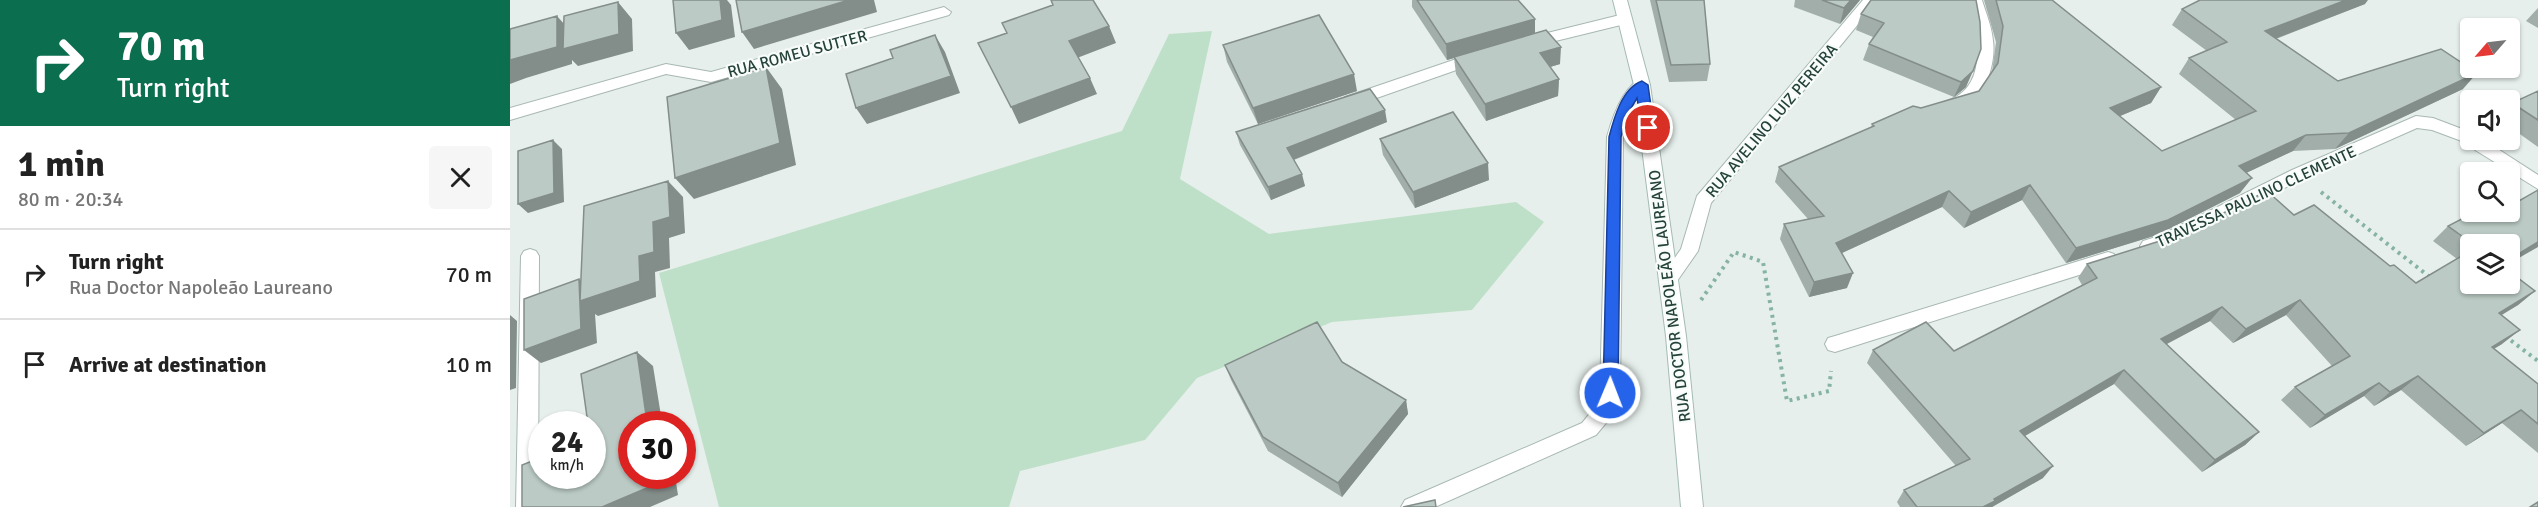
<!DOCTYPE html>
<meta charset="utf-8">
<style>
body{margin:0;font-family:Signika,sans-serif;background:#f6f6f6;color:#222;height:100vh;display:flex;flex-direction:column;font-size:22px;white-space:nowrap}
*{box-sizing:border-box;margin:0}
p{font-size:20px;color:#767676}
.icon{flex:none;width:33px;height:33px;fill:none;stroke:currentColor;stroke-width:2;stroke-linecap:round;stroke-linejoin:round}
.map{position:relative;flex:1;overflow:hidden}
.panel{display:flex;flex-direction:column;background:#fff;width:510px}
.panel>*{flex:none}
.guide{background:#0b6e4f;color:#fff;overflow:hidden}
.needle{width:39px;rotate:242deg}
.controls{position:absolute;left:1950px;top:18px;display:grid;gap:12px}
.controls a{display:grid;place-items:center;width:60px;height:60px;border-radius:6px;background:#fff;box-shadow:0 2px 4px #0004;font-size:30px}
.speed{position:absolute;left:18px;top:411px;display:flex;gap:12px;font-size:30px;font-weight:700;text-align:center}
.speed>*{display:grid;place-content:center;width:78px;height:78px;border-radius:50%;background:#fff;box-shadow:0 2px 4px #0004;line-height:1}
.speed small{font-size:15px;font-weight:400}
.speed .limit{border:9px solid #d22;background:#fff;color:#111}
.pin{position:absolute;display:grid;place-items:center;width:51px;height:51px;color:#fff;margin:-26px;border:3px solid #fff;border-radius:50%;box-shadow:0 2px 6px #0007}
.me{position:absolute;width:66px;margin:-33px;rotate:1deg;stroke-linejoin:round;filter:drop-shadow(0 0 4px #0008)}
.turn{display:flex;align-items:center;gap:21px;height:126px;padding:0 18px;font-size:27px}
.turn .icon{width:78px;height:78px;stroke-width:2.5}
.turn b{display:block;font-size:42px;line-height:51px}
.round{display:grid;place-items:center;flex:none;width:63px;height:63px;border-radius:6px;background:#f6f6f6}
.headline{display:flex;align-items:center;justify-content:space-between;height:102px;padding:0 18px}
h1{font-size:36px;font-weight:700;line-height:45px}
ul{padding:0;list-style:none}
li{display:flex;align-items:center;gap:18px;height:90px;padding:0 18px;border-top:2px solid #e0e0e0}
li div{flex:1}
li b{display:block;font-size:22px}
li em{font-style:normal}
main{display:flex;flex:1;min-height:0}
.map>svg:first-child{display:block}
</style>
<main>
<section class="panel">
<div class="guide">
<div class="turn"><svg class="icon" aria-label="right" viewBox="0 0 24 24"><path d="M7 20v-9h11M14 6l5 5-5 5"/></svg><div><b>70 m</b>Turn right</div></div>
</div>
<div class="headline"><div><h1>1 min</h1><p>80 m · 20:34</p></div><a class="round"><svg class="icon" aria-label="close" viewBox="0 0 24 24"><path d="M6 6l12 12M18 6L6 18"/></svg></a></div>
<ul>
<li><svg class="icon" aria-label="right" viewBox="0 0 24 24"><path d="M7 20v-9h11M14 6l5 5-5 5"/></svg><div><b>Turn right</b><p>Rua Doctor Napoleão Laureano</p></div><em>70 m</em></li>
<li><svg class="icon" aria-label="arrive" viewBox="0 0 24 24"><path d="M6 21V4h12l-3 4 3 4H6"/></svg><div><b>Arrive at destination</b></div><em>10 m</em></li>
</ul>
</section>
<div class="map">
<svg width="2028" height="507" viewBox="0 0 2028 507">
<rect width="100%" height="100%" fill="#e6efeb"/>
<path fill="#bfe0c8" d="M702 31 670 179 759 234 1006 202 1034 222 962 310 822 322 687 378 635 440 510 471 499 507H209L149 273 612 131 659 34Z"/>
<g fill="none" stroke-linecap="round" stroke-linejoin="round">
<defs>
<path id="service" d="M1114 14 1119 15 1122 19 1119 23 1017 48 1009 43 1017 38Z
M967 52 972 53 975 57 972 61 841 107 833 101 835 97Z
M20 249 26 251 29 256 28 507H6L11 256 14 251Z"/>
<path id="minor" d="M1353 0H1368L1201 203 1188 251 1165 284 1159 286 1153 284 1150 279 1171 249 1187 196Z
M1458 0H1472C1476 13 1482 27 1483 41 1487 67 1469 120 1434 110L1432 106 1434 102C1481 88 1467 35 1458 0Z
M434 7 441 12 439 15 201 82 156 74 0 120V108L156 64 201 72Z
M1132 79 1140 85 1123 109 1113 137 1110 393 1101 417 1086 435 925 507H891L895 500 1072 423 1086 406 1090 393 1097 137C1102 119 1113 85 1132 79Z
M1906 116 1923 118 1960 132V140H1974L2028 175V189L1949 140 1922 130 1907 128 1794 178 1660 247 1639 253 1633 251 1630 246 1633 241 1649 236 1782 170Z
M1598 252 1604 254 1607 259 1604 264 1325 352 1318 350 1315 344 1318 338 1325 336Z"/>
<path id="secondary" d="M1103 0H1117L1140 85 1176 336 1193 507H1171L1156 336 1124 85Z"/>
</defs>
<use href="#service" stroke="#a8b8b2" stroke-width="2"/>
<use href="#minor" stroke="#a8b8b2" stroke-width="2"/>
<use href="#secondary" stroke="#a4bbb3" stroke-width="2"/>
<path stroke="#86b3a5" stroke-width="4" stroke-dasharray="3 4.5" stroke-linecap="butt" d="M1811 192 1921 278
M1191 300 1224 252 1253 262 1277 401 1319 391 1321 371
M1995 336 2028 361"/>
<use href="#service" fill="#fff" fill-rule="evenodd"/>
<use href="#minor" fill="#fff" fill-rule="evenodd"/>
<use href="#secondary" fill="#fff" fill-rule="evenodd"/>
</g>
<path fill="#a1aea9" d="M902 0H1008L1025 19V34L1050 64 1040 67 1049 79 1048 96 976 121 946 74 944 58 937 60 902 7Z
M1140 0H1194L1200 64 1197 81 1159 82Z
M1285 0H1350L1330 24 1284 7Z
M1466 0 1456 87 1444 97 1353 60 1359 44 1363 37 1346 30 1351 14Z
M1474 0H1542L1651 87 1641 103 1610 116 1652 151 1726 120 1669 74 1679 58 1697 51 1662 25 1672 9 1855 4 1766 39 1828 81 1953 89 1825 149 1783 151 1736 173 1730 193 1647 235 1556 263 1512 200 1454 228 1432 207 1332 253 1337 288 1299 297 1270 239 1274 224 1298 219 1265 182 1269 167 1361 128 1362 124 1411 108 1469 91 1482 72 1486 42Z
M2028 8V28L2016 21Z
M713 45 847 91 748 124 717 62Z
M2028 91V147L2000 127V106L2002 103Z
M877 122 784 160 795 186 761 200 730 145 726 132Z
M870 139 979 180 905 208 873 155Z
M1784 215 1880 266 1906 283 1947 259 1923 241 1938 226 2000 244H1960V284L2025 291 2008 305 1991 315 1992 344 1984 349 2028 384V453L1992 423 1956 446 1891 390 1864 406 1854 396 1800 428 1771 400 1785 387 1822 366 1776 315 1723 343 1700 321 1656 344 1749 432 1735 445 1692 472 1604 384 1515 436 1533 478 1482 507H1390L1387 502 1394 490 1446 466 1357 363 1363 350 1444 351 1572 285 1568 278 1577 264Z
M832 362 896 400 898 414 832 497 758 451 721 380 715 365Z"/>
<path fill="#838d89" d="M210 0H217L221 5 225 37 179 50 166 33Z
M339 0H364L367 12 244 49 232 32Z
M1341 0H1350L1330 24 1334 8Z
M1836 0H1858L1855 4 1744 47 1755 31Z
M108 2 122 19 123 51 68 66 62 60V64L16 78 0 84V60L47 16 62 33Z
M1025 19V35L937 60 936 44Z
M599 26 606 43 567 58 559 41Z
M425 35 435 52 450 93 357 124 346 108Z
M1051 47 1050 64 1030 70V53Z
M256 67 272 89 286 165 184 199 165 178Z
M1463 71 1456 87 1444 97 1451 82Z
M1967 73 1953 89 1825 149 1839 133Z
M844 74 847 91 748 124 743 108Z
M580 78 587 94 509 124 501 107Z
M1049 79 1048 96 976 121 975 104Z
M1651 87 1641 103 1591 124 1600 108Z
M875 110 877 122 780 161 777 148Z
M1796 135 1783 151 1717 182 1729 166Z
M43 140 52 149 54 202 18 213 8 204Z
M978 163 979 180 905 208 903 192Z
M792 174 795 186 761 200 758 187Z
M1742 178 1730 193 1647 235 1556 263 1566 248Z
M158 181 173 197 175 233 159 238 160 268 145 272 146 297 88 316 85 314 87 343 31 363 14 350 69 279 84 293 129 256 143 222Z
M1520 185 1512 200 1454 228 1461 212Z
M1439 191 1432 207 1321 258 1326 243Z
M2028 242V247L2000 263V259Z
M1343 273 1337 288 1299 297 1304 282Z
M2025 291 2008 305 1972 327 1989 313Z
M1790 300 1776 315 1723 343 1736 329Z
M1712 307 1700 321 1640 353 1651 339Z
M0 315 7 321 6 388 0 390Z
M2010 330 1992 344 1964 360 1982 347Z
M127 352 143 366 152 422 155 424H143L136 415Z
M1614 370 1604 384 1501 444 1510 431Z
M1908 376 1891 390 1864 406 1880 392Z
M1869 383 1854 396 1800 428 1815 415Z
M896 400 898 414 832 497 828 483Z
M2011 410 1992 423 1956 446 1974 433Z
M1749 432 1735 445 1692 472 1705 460Z
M1543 466 1533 478 1482 507H1473L1484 499Z
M150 476H165L168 495 140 507H92Z"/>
<path fill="#bbcac4" stroke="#838d89" stroke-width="1.5" d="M163 0H210L212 20 166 33Z
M226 0H339L232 32Z
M541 0H583L599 26 559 41 580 78 501 107 468 43 497 33 492 23 543 5Z
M907 0H1008L1025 19 936 44Z
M1146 0H1194L1200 64 1161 65Z
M1312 0H1341L1334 8Z
M1361 0H1466L1470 22 1471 49 1463 71 1451 82 1359 44 1374 23 1351 14Z
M1486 0H1542L1651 87 1600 108 1652 151 1746 111 1679 58 1717 42 1672 9 1690 0H1836L1755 31 1828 81 1931 49 1967 73 1839 133 1796 135 1729 166 1742 178 1658 220 1566 248 1520 185 1461 212 1439 191 1326 243 1343 273 1304 282 1274 224 1314 216 1269 167 1364 126 1362 124 1403 106 1411 108 1469 91 1488 63 1493 26Z
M108 2 109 34 53 49 54 16Z
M809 15 844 74 743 108 713 45Z
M47 16V47L0 60V29Z
M1036 30 1051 47 1030 53 1049 79 975 104 944 57Z
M425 35 441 76 346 108 336 74 383 58 380 50Z
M256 67 270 143 165 178 157 97Z
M860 89 875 110 777 148 792 174 758 187 726 132Z
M2028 91V120L2002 103Z
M943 112 978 163 903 192 870 139Z
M43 140 44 193 8 204V151Z
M158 181 160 217 143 222 144 252 129 256 130 281 70 301 74 206Z
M2028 190V242L2000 259V244H1963L1938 226 1965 212H1971L1979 217 1990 212H2000V206Z
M1757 191 1784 215 1804 205 1880 266 1884 265 1906 283 1960 251V284H2000V272L2025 291 1989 313 2010 330 1982 347 2028 384V424L2011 410 1974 433 1908 376 1880 392 1869 383 1815 415 1785 387 1840 356 1790 300 1736 329 1712 307 1651 339 1749 432 1705 460 1614 370 1510 431 1543 466 1484 499 1485 501 1473 507H1407L1394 490 1460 459 1363 350 1416 322 1444 351 1587 278 1577 264 1672 234Z
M69 279 71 329 14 350V299Z
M807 322 832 362 896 400 828 483 753 437 715 365Z
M127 352 136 415 141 413 143 424H122V476H150L151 482 92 507H12V465L32 457V476H82V424H78L71 374Z
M925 500 926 507H893Z
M2028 502V507H2020Z"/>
<path fill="#2563eb" stroke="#184099" stroke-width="1.5" d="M1132 81 1138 85 1144 128 1138 132 1132 128 1127 98 1116 117 1111 137 1108 393 1100 400 1093 393 1099 137C1104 118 1112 88 1132 81Z"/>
<g text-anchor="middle" stroke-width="4.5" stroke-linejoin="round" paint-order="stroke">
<g font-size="16" fill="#24423a" stroke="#f7fbf9">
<text transform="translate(287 53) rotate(-15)" y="6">RUA ROMEU SUTTER</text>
<text transform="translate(1261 120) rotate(-50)" y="6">RUA AVELINO LUIZ PEREIRA</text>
<text transform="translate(1746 196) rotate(-25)" y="6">TRAVESSA PAULINO CLEMENTE</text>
<text transform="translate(1159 296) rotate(-97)" y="6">RUA DOCTOR NAPOLEÃO LAUREANO</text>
</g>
</g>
</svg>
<div class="controls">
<a><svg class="needle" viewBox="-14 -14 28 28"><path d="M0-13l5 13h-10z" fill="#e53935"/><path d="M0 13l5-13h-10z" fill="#767676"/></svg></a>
<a><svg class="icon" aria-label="sound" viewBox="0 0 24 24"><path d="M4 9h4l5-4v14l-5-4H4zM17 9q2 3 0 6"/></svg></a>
<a><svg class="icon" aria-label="search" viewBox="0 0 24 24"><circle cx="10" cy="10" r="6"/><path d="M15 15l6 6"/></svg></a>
<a><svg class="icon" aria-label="layers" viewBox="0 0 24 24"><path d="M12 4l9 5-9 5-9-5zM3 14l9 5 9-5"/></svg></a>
</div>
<div class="speed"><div>24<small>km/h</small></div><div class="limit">30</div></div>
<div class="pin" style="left:1138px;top:128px;background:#d93025"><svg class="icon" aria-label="arrive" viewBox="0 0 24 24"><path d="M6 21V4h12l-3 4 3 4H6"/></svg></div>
<svg class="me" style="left:1100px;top:393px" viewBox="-20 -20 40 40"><circle r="17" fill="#2563eb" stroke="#fff" stroke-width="3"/><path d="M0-11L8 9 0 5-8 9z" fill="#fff"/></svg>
</div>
</main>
